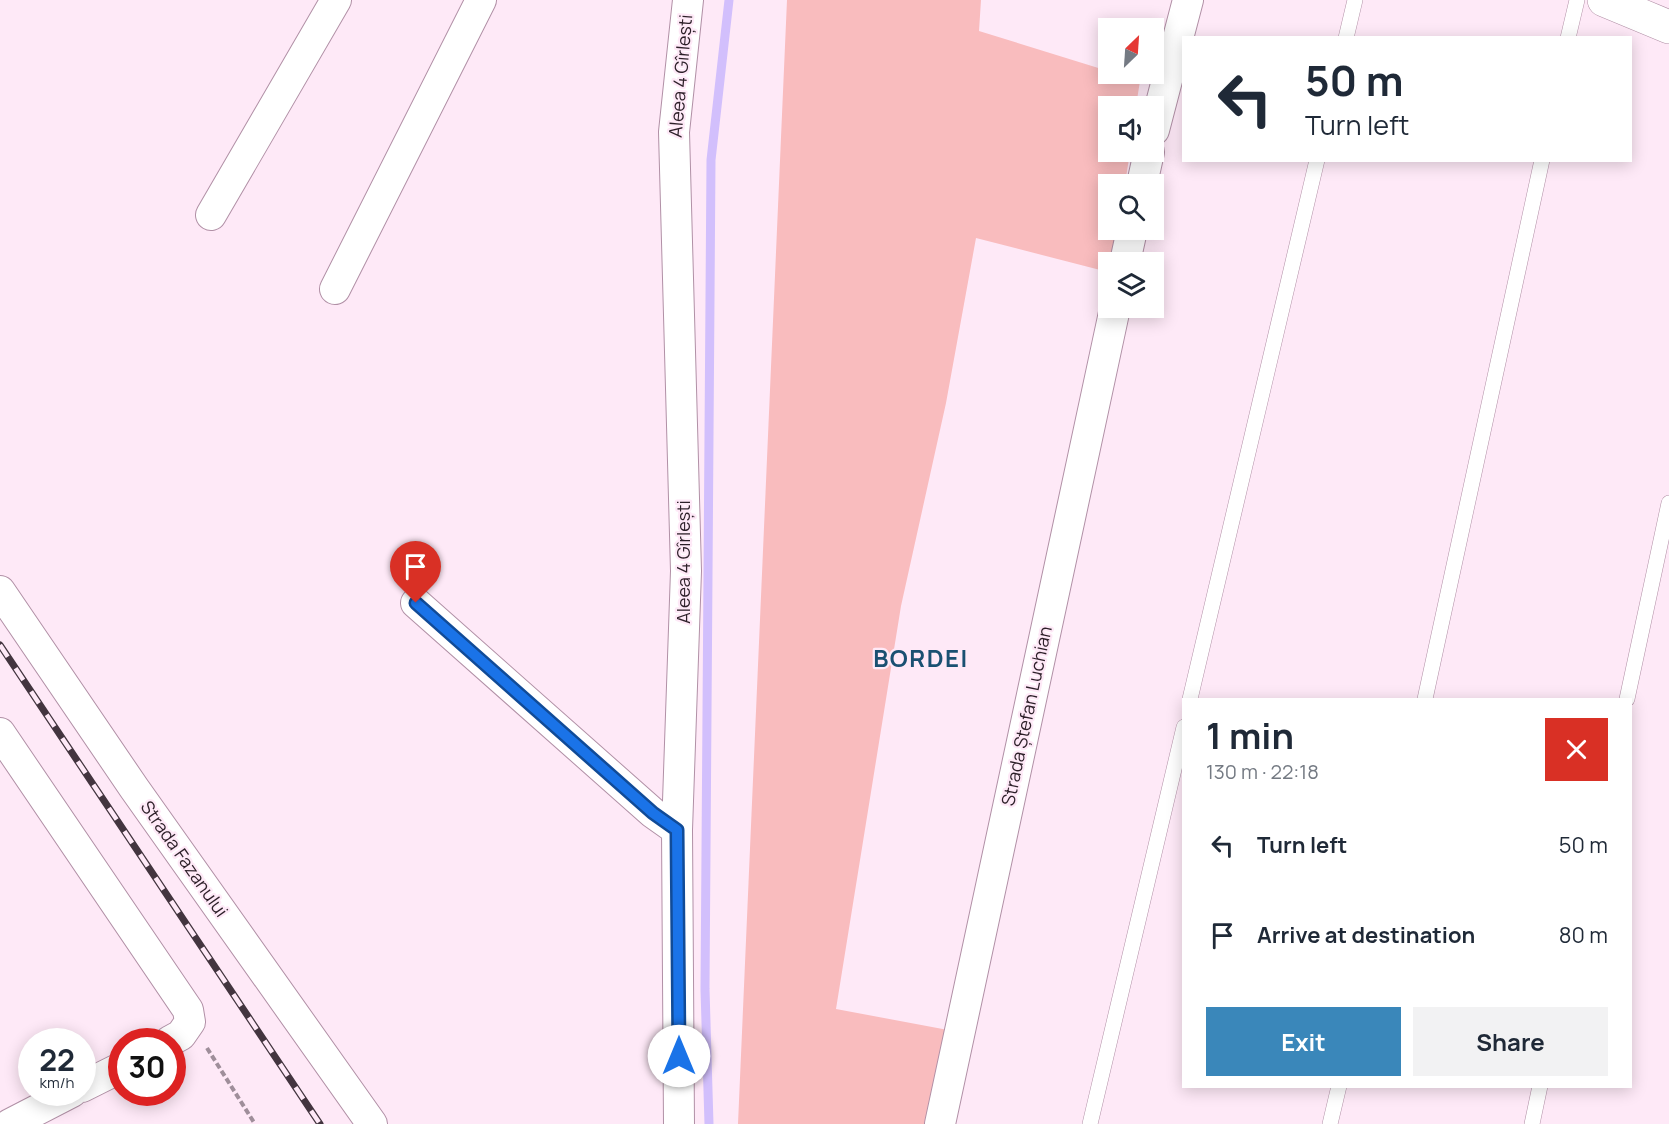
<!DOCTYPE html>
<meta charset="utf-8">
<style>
body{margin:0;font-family:Manrope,sans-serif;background:#f2f2f3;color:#1f2937;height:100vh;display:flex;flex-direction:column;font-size:22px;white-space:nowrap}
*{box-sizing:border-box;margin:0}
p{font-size:20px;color:#747a83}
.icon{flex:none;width:33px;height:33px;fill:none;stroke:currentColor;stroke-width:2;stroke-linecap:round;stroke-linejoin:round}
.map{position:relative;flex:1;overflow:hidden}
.panel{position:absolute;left:1182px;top:698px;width:450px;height:390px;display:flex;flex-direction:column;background:#fff;border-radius:0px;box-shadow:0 3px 15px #0003}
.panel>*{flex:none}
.banner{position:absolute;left:1182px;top:36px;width:450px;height:126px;border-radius:0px;box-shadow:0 3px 15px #0003;background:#fff;color:#1f2937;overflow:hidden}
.needle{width:39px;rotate:25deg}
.buttons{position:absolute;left:1098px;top:18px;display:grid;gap:12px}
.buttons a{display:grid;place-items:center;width:66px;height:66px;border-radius:0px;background:#fff;box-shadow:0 3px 15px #0003;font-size:30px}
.speed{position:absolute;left:18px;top:1028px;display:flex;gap:12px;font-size:30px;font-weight:700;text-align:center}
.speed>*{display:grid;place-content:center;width:78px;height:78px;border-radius:50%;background:#fff;box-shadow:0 3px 15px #0003;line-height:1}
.speed small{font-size:15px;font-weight:400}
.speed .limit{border:9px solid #d22;background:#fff;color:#111}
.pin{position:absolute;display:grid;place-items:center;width:51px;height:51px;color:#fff;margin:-62px -26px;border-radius:50% 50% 50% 0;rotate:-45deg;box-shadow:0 0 6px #0007}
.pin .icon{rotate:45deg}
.me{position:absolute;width:66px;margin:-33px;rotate:0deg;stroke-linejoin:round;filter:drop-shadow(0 0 4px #0008)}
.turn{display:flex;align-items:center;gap:21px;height:126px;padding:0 24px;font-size:27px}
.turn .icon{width:78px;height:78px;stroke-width:2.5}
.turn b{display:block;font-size:42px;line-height:51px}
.round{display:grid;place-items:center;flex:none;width:63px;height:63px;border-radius:0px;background:#f2f2f3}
.head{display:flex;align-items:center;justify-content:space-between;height:102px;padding:0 24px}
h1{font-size:36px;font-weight:700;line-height:45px}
.action{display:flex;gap:12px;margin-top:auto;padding:12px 24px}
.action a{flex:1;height:69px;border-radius:0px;background:#3a87ba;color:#fff;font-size:24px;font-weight:700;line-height:69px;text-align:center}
.action a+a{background:#f2f2f3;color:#1f2937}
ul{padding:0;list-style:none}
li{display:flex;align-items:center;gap:18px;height:90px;padding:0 24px}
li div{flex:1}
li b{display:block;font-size:22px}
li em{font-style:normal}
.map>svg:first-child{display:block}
</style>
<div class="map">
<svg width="1669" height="1124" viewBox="0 0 1669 1124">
<rect width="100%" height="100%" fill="#fee9f7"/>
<path fill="#f9bcbe" d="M787 0H981L979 31 1108 71V74H1116L1140 81 1136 106H1108V152H1130L1125 184H1108V230H1119L1114 262H1108V272L976 238 946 403 901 606 836 1009 948 1030 927 1124H738Z"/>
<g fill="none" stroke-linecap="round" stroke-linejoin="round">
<path stroke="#d2bffc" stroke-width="9" d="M709 1124 705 989 711 160 729 0"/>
<defs>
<path id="service" d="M1346 38 1355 0
M1568 38 1577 0
M1190 699 1317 160
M1425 699 1542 160
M1627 699 1669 503
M1090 1124 1184 727
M1330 1124 1339 1086
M1532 1124 1540 1086"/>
<path id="minor" d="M1154 130 1188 0
M1142 184 1149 152
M211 215 336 0
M1125 262 1132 230
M335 289 481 0
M0 591 134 788 372 1124
M416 603 653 813 677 830
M0 733 188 1010 190 1022 181 1035 170 1041
M82 1087 122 1067
M10 1124 72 1092
M679 1124 677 830 686 571 674 132 688 0
M940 1124 1115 308"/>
<path id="tertiary" d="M1604 0 1669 27"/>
</defs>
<use href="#service" stroke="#b190a6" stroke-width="16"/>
<use href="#minor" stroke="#b190a6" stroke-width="32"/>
<use href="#tertiary" stroke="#b190a6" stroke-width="34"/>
<path stroke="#9f8e9a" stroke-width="4" stroke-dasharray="6 3" stroke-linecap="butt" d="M207 1048 255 1124"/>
<use href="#service" stroke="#fff" stroke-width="15"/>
<use href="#minor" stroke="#fff" stroke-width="30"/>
<use href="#tertiary" stroke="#fff" stroke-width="33"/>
<defs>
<path id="rail" d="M0 645 320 1124"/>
</defs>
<use href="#rail" stroke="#43353f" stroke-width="7"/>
<use href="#rail" stroke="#fee9f7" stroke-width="4.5" stroke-dasharray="14" stroke-linecap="butt"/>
</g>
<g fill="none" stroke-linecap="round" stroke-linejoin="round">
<defs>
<path id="route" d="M416 603 653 813 677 830 679 1056"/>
</defs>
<use href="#route" stroke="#114b97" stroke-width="15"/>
<use href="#route" stroke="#1a73e8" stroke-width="10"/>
</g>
<g text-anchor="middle" stroke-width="4.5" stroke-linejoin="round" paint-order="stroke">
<g font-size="18" fill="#2c1f28" stroke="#fee9f7">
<text transform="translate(681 76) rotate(-85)" y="6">Aleea 4 Gîrlești</text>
<text transform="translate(684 562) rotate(-90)" y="6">Aleea 4 Gîrlești</text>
<text transform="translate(1027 716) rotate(-78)" y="6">Strada Ștefan Luchian</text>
<text transform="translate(184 859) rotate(55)" y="6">Strada Fazanului</text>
</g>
<g font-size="24" font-weight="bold" letter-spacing="1.5" fill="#1a5072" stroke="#fee9f7">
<text x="921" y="667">BORDEI</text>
</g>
</g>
</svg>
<div class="buttons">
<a><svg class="needle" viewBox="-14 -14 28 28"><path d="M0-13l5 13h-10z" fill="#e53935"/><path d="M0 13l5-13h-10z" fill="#747a83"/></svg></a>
<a><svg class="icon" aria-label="sound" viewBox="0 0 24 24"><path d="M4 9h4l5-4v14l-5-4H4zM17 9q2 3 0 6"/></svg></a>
<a><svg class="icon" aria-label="search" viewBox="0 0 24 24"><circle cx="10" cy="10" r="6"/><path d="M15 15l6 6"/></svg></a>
<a><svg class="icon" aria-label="layers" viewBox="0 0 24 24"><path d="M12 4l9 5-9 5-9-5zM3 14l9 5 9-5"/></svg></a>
</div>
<div class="speed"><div>22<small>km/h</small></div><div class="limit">30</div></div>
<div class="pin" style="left:416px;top:603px;background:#d93025"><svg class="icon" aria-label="arrive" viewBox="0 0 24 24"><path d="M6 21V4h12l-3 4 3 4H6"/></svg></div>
<svg class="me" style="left:679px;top:1056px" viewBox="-20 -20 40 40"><circle r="19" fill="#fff"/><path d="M0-13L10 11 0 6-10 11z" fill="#1a73e8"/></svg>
<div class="banner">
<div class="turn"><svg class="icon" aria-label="left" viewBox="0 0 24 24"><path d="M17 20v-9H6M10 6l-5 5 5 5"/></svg><div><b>50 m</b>Turn left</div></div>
</div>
<section class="panel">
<div class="head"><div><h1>1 min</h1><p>130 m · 22:18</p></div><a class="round" style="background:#d93025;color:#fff"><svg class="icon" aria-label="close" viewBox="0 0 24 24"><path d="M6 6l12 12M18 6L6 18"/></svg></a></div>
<ul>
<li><svg class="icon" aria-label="left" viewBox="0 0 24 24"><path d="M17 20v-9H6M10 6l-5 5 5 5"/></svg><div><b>Turn left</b></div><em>50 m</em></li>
<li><svg class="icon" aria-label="arrive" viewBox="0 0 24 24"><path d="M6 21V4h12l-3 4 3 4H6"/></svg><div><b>Arrive at destination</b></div><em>80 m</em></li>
</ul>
<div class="action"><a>Exit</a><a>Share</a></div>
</section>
</div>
